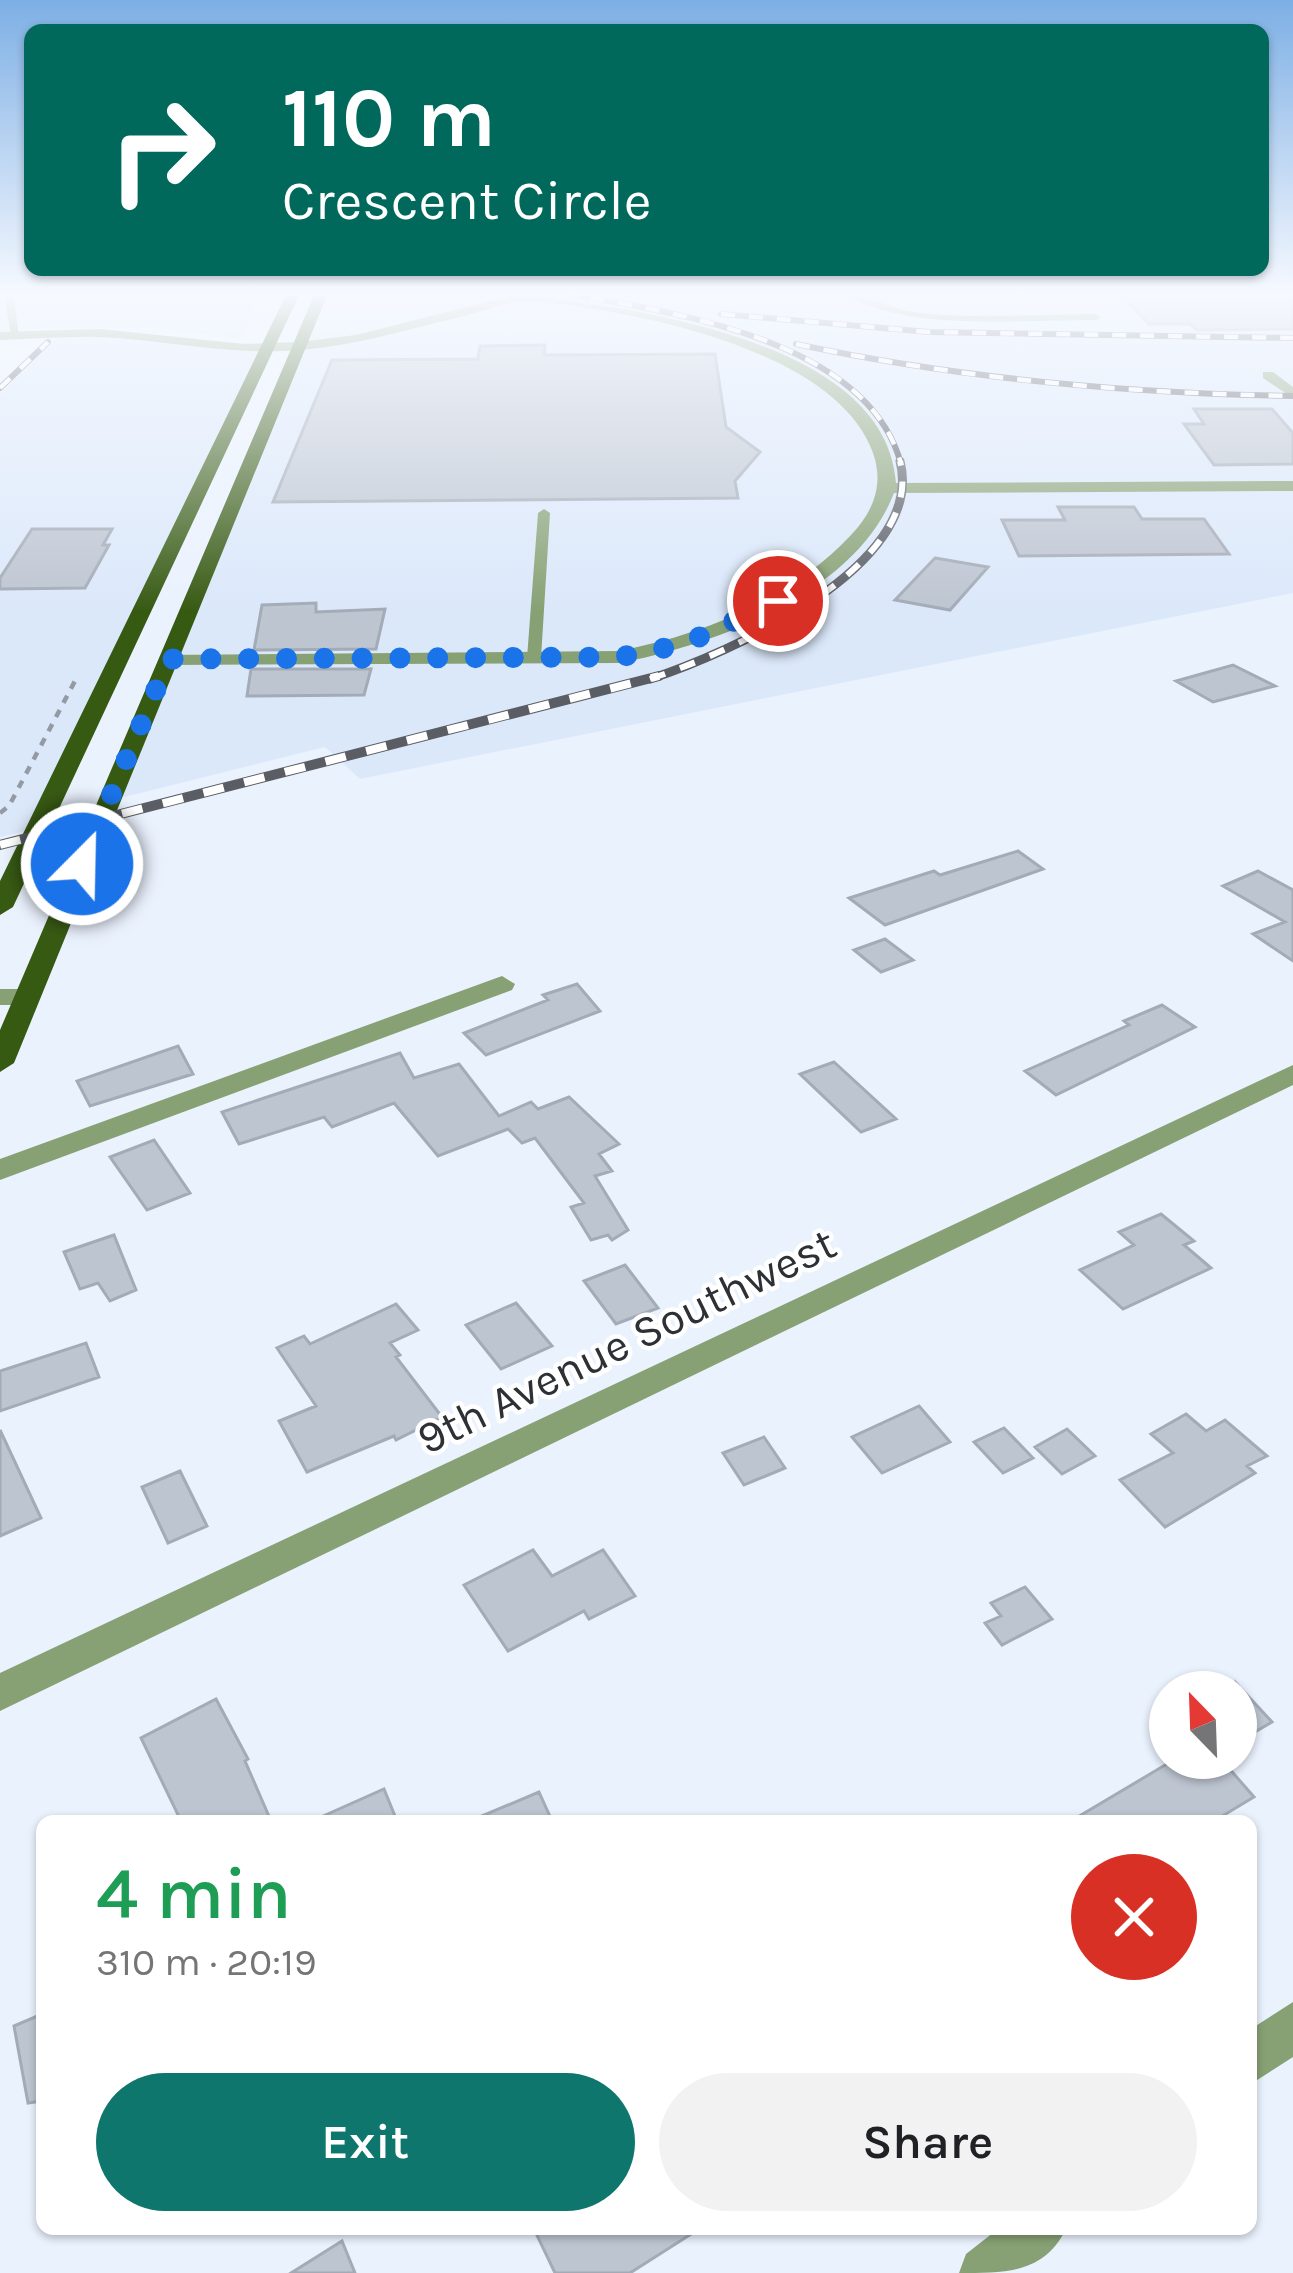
<!DOCTYPE html>
<meta charset="utf-8">
<style>
body{margin:0;font-family:Karla,sans-serif;background:#f2f2f2;color:#202124;height:100vh;display:flex;flex-direction:column;font-size:45px;white-space:nowrap}
*{box-sizing:border-box;margin:0}
p{font-size:39px;color:#757577}
.icon{flex:none;width:66px;height:66px;fill:none;stroke:currentColor;stroke-width:2;stroke-linecap:round;stroke-linejoin:round}
.map{position:relative;flex:1;overflow:hidden}
.side{position:absolute;left:36px;top:1815px;width:1221px;height:420px;display:flex;flex-direction:column;background:#fff;border-radius:18px;box-shadow:0 3px 9px #0004}
.side>*{flex:none}
.top-card{position:absolute;left:24px;top:24px;width:1245px;height:252px;border-radius:18px;box-shadow:0 3px 9px #0004;background:#00695c;color:#fff;overflow:hidden}
.needle{width:78px;rotate:337deg}
.tools{position:absolute;left:1149px;top:1671px;display:grid;gap:24px}
.tools a{display:grid;place-items:center;width:108px;height:108px;border-radius:50%;background:#fff;box-shadow:0 3px 9px #0004;font-size:60px}
.pin{position:absolute;display:grid;place-items:center;width:102px;height:102px;color:#fff;margin:-51px;border:6px solid #fff;border-radius:50%;box-shadow:0 3px 12px #0007}
.me{position:absolute;width:132px;margin:-66px;rotate:23deg;stroke-linejoin:round;filter:drop-shadow(0 0 9px #0008)}
.turn{display:flex;align-items:center;gap:42px;height:252px;padding:0 60px;font-size:54px}
.turn .icon{width:156px;height:156px;stroke-width:2.5}
.turn b{display:block;font-size:84px;line-height:102px}
.round{display:grid;place-items:center;flex:none;width:126px;height:126px;border-radius:63px;background:#f2f2f2}
.head{display:flex;align-items:center;justify-content:space-between;height:204px;padding:0 60px}
h1{font-size:72px;font-weight:600;line-height:90px;color:#1e9e55}
.cta{display:flex;gap:24px;margin-top:auto;padding:24px 60px}
.cta a{flex:1;height:138px;border-radius:72px;background:#0f766e;color:#fff;font-size:48px;font-weight:600;line-height:138px;text-align:center}
.cta a+a{background:#f2f2f2;color:#202124}
.map>svg:first-child{display:block}
</style>
<div class="map">
<svg width="1293" height="2273" viewBox="0 0 1293 2273">
<rect width="100%" height="100%" fill="#eaf2fe"/>
<path fill="#dbe8fa" d="M0 293H258L240 339 156 328 76 326 0 332Z
M322 293H1293V593L360 779 325 747 108 801Z
M62 333 268 348 40 827 0 837V394Z"/>
<path fill="#bdc5d1" stroke="#a3abb6" stroke-width="3" d="M1120 293H1293V329L1197 330 1190 324H1149Z
M545 345 544 355 715 354 726 427 760 452 735 481 738 498 273 502 332 360 478 359 480 346Z
M1194 409H1272L1293 433V464L1214 465 1184 424H1204Z
M1058 507H1134L1142 519H1204L1229 554 1019 556 1002 520H1065Z
M32 529H112L103 545H109L85 588 0 589V578Z
M935 558 988 567 950 610 895 600Z
M316 603V612L385 609 376 649 254 650 262 605Z
M1233 665 1275 686 1213 702 1176 681Z
M251 669H371L364 695 247 696Z
M1018 851 1043 869 885 925 849 898 934 871 940 875Z
M1258 871 1293 890V961L1253 934 1285 922 1223 886Z
M885 939 913 960 881 972 854 950Z
M577 984 600 1011 486 1055 464 1033 548 1000 543 995Z
M1162 1005 1195 1027 1056 1095 1025 1071 1129 1025 1124 1021Z
M178 1046 193 1074 90 1106 77 1081Z
M400 1053 414 1078 459 1064 499 1116 531 1102 538 1109 569 1097 619 1144 599 1154 612 1171 595 1176 628 1230 612 1240 608 1235 591 1240 571 1207 584 1203 535 1138 522 1143 508 1129 438 1156 394 1103 332 1127 324 1117 239 1144 222 1112Z
M834 1062 896 1119 861 1132 800 1074Z
M154 1140 190 1193 147 1210 110 1157Z
M1161 1214 1194 1241 1184 1245 1211 1268 1123 1309 1080 1270 1134 1245 1119 1232Z
M114 1235 136 1290 110 1301 98 1283 80 1289 64 1252Z
M625 1265 658 1308 616 1324 584 1281Z
M516 1303 552 1346 501 1369 466 1325Z
M396 1304 418 1330 390 1343 400 1355 396 1357 442 1417 396 1440 394 1436 307 1472 279 1421 316 1406 277 1348 304 1336 310 1344Z
M86 1343 99 1377 0 1411V1371Z
M919 1406 950 1442 882 1473 852 1437Z
M1186 1414 1206 1431 1225 1420 1267 1456 1247 1466 1255 1473 1165 1527 1120 1480 1173 1453 1151 1434Z
M1004 1428 1033 1458 1003 1473 974 1442Z
M1067 1429 1095 1456 1062 1474 1035 1447Z
M0 1430 41 1518 0 1536Z
M764 1437 785 1468 744 1485 723 1453Z
M180 1471 207 1526 168 1543 142 1487Z
M533 1550 552 1576 603 1550 635 1596 589 1619 584 1611 508 1651 464 1585Z
M1025 1587 1052 1619 1002 1645 985 1623 1001 1616 991 1603Z
M1236 1683 1272 1722 1236 1743Z
M216 1699 248 1759 245 1761 271 1821H181L141 1738Z
M1177 1758H1220L1254 1797 1214 1821H1071Z
M384 1789 397 1821H312Z
M539 1792 552 1821H470Z
M42 2014V2101L28 2103 14 2026Z
M534 2229H699L630 2273H555Z
M342 2241 355 2273H291Z"/>
<g fill="none" stroke-linecap="round" stroke-linejoin="round">
<path stroke="#949aa3" stroke-width="4.5" stroke-dasharray="8 8" stroke-linecap="butt" d="M0 813 9 806 75 681"/>
<path fill="#87a174" fill-rule="evenodd" d="M4 293H13L19 337 11 335Z
M841 293C866 293 889 309 914 312 968 320 1040 314 1096 314L1101 317 1096 320C1017 319 910 333 841 293Z
M544 509 550 513 541 658 534 662 527 658 538 513Z"/>
<path fill="#87a174" fill-rule="evenodd" d="M523 293H545C559 303 601 305 624 309 716 327 888 365 896 483L1293 481V491L894 493C856 593 715 645 619 663L169 665 162 663V655L619 651C703 635 791 599 851 535 874 511 884 484 873 453 836 348 628 309 530 301 508 300 481 312 459 317 406 330 354 346 299 350 232 356 167 340 100 337 67 336 33 339 0 340V332L100 329 244 344 299 342 356 335Z
M1263 372H1273L1293 387V398L1263 378Z
M502 976 515 984 512 990 0 1180V1159Z
M0 989H26L40 997 26 1005H0Z
M1293 1065V1085L0 1711V1673Z
M1293 2002V2057L1251 2084V2029Z
M998 2229H1066C1044 2273 1007 2273 959 2273L966 2254Z"/>
<path fill="#375a13" fill-rule="evenodd" d="M287 293H300L13 907 0 915V881Z
M315 293H328L14 1063 0 1072V1030Z"/>
<defs>
<path id="rail-far2" d="M563 293C671 312 868 339 901 464
M721 314 929 332 1293 338
M796 344C961 379 1125 393 1293 396
M0 388 48 342"/>
<path id="rail-far1" d="M650 679C726 654 927 567 900 461"/>
<path id="rail" d="M0 845 659 676"/>
</defs>
<use href="#rail-far2" stroke="#5a5e64" stroke-width="6"/>
<use href="#rail-far1" stroke="#5a5e64" stroke-width="9"/>
<use href="#rail" stroke="#5a5e64" stroke-width="10"/>
<use href="#rail-far2" stroke="#fff" stroke-width="4.5" stroke-dasharray="14" stroke-linecap="butt"/>
<use href="#rail-far1" stroke="#fff" stroke-width="6" stroke-dasharray="16" stroke-linecap="butt"/>
<use href="#rail" stroke="#fff" stroke-width="8" stroke-dasharray="21" stroke-linecap="butt"/>
</g>
<linearGradient id="sky" x2="0" y2="1"><stop stop-color="#7dafe5"/><stop offset="0.48" stop-color="#f6f9ff"/><stop offset="1" stop-color="#f6f9ff" stop-opacity="0"/></linearGradient>
<rect width="1293" height="611" fill="url(#sky)"/>
<g fill="none" stroke-linecap="round" stroke-linejoin="round">
<path stroke="#1a73e8" stroke-width="21" stroke-dasharray="0 37.8" d="M82 864 169 659 620 657 684 644 778 601"/>
</g>
<g text-anchor="middle" stroke-width="9" stroke-linejoin="round" paint-order="stroke">
<g font-size="45" fill="#2d3034" stroke="#fff">
<text transform="translate(626 1340) rotate(-26)" y="16">9th Avenue Southwest</text>
</g>
</g>
</svg>
<div class="tools">
<a><svg class="needle" viewBox="-14 -14 28 28"><path d="M0-13l5 13h-10z" fill="#e53935"/><path d="M0 13l5-13h-10z" fill="#757577"/></svg></a>
</div>
<div class="pin" style="left:778px;top:601px;background:#d93025"><svg class="icon" aria-label="arrive" viewBox="0 0 24 24"><path d="M6 21V4h12l-3 4 3 4H6"/></svg></div>
<svg class="me" style="left:82px;top:864px" viewBox="-20 -20 40 40"><circle r="17" fill="#1a73e8" stroke="#fff" stroke-width="3"/><path d="M0-11L8 9 0 5-8 9z" fill="#fff"/></svg>
<div class="top-card">
<div class="turn"><svg class="icon" aria-label="right" viewBox="0 0 24 24"><path d="M7 20v-9h11M14 6l5 5-5 5"/></svg><div><b>110 m</b>Crescent Circle</div></div>
</div>
<section class="side">
<div class="head"><div><h1>4 min</h1><p>310 m · 20:19</p></div><a class="round" style="background:#d93025;color:#fff"><svg class="icon" aria-label="close" viewBox="0 0 24 24"><path d="M6 6l12 12M18 6L6 18"/></svg></a></div>
<div class="cta"><a>Exit</a><a>Share</a></div>
</section>
</div>
